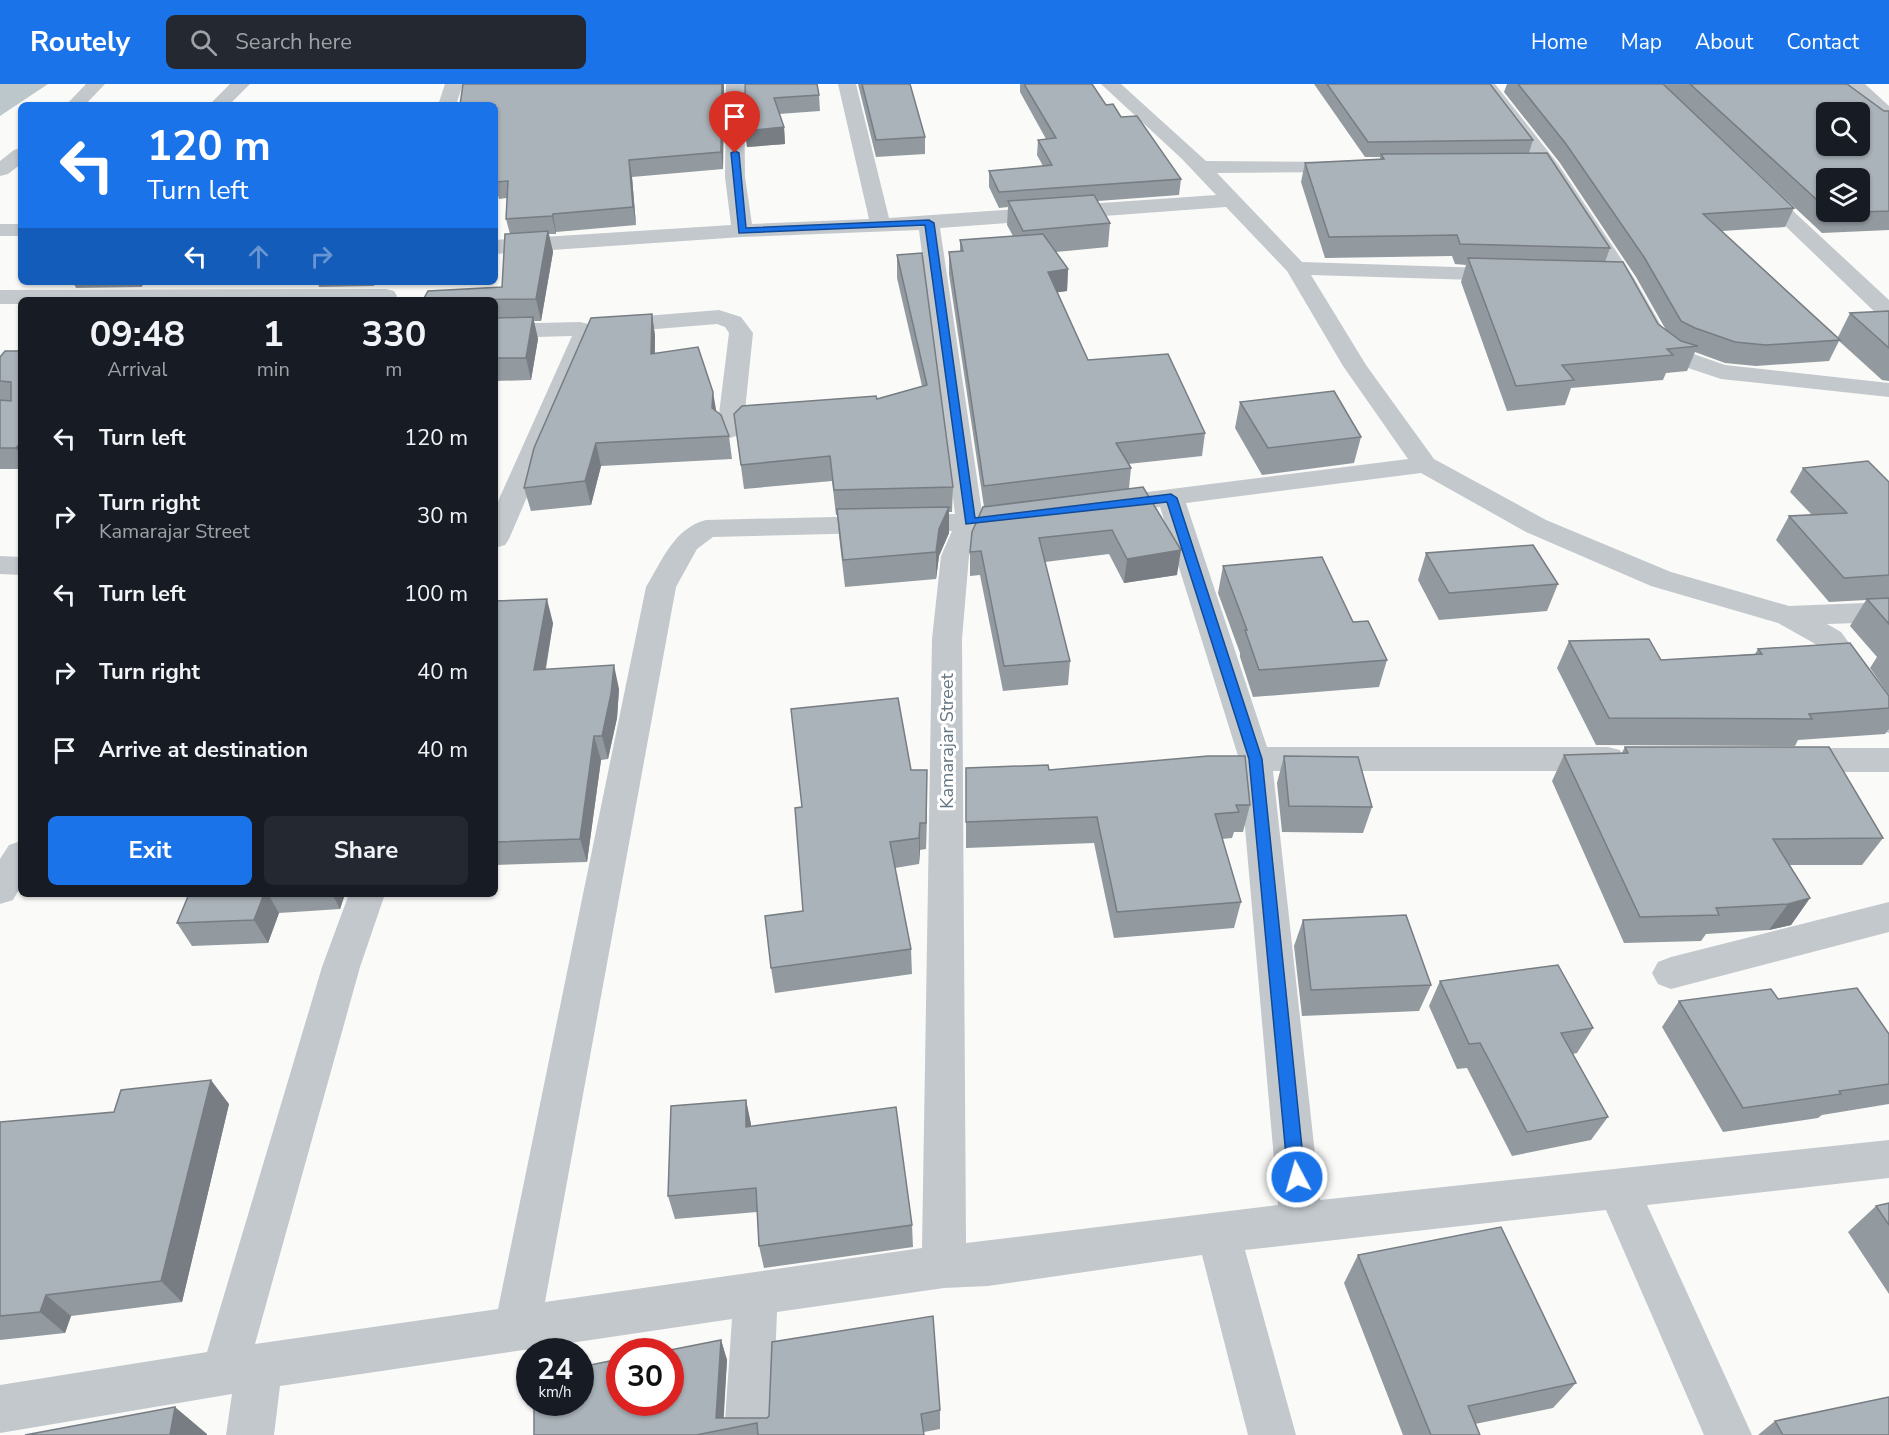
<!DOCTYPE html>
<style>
body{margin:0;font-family:"Nunito Sans",sans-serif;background:#242831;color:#f1f3f6;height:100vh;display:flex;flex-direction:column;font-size:22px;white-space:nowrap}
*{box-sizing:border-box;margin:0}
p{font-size:20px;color:#9ea1a6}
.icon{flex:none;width:33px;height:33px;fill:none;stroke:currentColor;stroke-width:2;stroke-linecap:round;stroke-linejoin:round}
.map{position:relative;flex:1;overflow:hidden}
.panel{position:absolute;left:18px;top:213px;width:480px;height:600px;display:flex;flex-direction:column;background:#171b24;border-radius:9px;box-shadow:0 2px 4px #0004}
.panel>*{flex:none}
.banner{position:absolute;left:18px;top:18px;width:480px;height:183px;border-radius:9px;box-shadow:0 2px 4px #0004;background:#1a73e8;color:#fff;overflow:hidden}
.controls{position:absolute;left:1816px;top:18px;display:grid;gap:12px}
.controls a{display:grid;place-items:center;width:54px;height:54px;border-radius:9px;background:#171b24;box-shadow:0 2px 4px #0004;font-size:30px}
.speed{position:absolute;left:516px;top:1254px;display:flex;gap:12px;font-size:30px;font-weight:700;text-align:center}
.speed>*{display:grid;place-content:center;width:78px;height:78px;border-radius:50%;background:#171b24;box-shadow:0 2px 4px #0004;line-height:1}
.speed small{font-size:15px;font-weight:400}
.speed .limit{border:9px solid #d22;background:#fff;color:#111}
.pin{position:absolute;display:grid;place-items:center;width:51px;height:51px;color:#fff;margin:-62px -26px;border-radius:50% 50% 50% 0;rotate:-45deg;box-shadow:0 0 6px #0007}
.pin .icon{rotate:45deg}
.me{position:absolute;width:66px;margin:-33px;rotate:354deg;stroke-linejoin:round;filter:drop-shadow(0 0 4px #0008)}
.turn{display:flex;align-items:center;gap:21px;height:126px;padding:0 30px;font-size:27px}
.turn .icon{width:78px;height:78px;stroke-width:2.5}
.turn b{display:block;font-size:42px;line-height:51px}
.lanes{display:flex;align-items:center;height:57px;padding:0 30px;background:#0003;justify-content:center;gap:30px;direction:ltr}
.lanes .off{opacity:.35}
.eta{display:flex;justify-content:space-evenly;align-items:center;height:102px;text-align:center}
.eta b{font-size:36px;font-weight:700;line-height:42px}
.cta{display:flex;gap:12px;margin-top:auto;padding:12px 30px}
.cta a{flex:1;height:69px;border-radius:9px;background:#1a73e8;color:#fff;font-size:24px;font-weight:700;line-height:69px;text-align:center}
.cta a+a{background:#242831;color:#f1f3f6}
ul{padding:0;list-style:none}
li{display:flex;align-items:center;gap:18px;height:78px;padding:0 30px}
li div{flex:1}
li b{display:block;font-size:22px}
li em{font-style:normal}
header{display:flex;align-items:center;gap:36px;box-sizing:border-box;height:84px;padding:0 30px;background:#1a73e8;color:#fff}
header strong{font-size:28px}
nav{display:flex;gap:33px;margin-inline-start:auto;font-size:21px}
.search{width:420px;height:54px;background:#242831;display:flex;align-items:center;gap:15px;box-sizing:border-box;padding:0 21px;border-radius:9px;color:#9ea1a6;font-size:22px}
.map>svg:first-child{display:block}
</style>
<header>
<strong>Routely</strong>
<div class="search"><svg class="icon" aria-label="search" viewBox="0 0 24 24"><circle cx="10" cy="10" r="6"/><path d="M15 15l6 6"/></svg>Search here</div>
<nav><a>Home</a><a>Map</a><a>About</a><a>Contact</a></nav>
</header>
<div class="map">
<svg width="1889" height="1351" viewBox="0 0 1889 1351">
<rect width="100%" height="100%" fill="#fafaf8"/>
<path fill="#bbc7cb" d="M0 0H48L0 32Z"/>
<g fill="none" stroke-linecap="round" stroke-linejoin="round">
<path fill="#c3c8cc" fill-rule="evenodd" d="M86 0H105L85 21H66Z
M230 0H250L229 21H209Z
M445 0H463L456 21H438Z
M726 0H744L745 93 752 140 869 135 838 0H856L889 134 1216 111 1182 75 1101 0H1121L1206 77 1356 78 1359 82 1356 86 1349 88 1217 89 1302 178 1516 185 1519 190 1516 195 1508 197 1311 191 1366 281 1434 375 1546 436 1671 488 1789 522 1889 518V538L1827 540 1841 548 1889 614V649L1878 646 1819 562 1778 539 1651 502 1526 448 1421 389 1186 419 1267 663H1608L1620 666 1624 675 1620 684 1608 687H1273L1320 1116 1889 1056V1094L1647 1121 1752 1351H1704L1606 1126 1245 1166 1296 1351H1248L1202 1171 988 1202 944 1204 777 1228 772 1351H724L732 1235 280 1302 274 1351H226L232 1310 0 1349V1301L207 1268 322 883 349 810H385L360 883 255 1260 498 1225 646 503C662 477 674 444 706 436L955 430 919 146 742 153 495 170V156L731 141 725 93ZM1226 123 1287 187 1343 282 1408 375 1108 413 1098 415 1094 421 1098 427 1108 429 1160 423 1239 675 1278 1121 966 1159 962 555 969 472 981 445 1031 438 1035 432 1031 426 1021 424 982 428 940 144ZM952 447 941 472 932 555 922 1164 545 1218 676 503 697 465 713 453Z
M1477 0H1495L1558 80 1634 194 1671 259 1685 267 1725 281 1889 299V313L1721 295 1667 277 1654 268 1612 194 1540 83Z
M1845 0H1865L1889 22V38L1882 36Z
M21 64V80L8 90 0 92V77L14 66Z
M1757 98 1764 100 1889 216V236L1881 234 1750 108 1747 104 1750 100Z
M0 140H21V152H0Z
M386 205 394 207 397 212 395 216H21V220H0V206Z
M719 226 741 233 753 249 743 346 739 351 730 354 721 351 717 346 729 249 725 243 717 240 608 249 600 247 596 242 600 237 608 235Z
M580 238 588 240 596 252 509 455 505 461 495 464V424L572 252 495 254V240Z
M0 472 21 473V491L0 490Z
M1791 664H1889V688H1791L1779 685 1774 676 1779 667Z
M21 757V802L13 816 0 820V775L9 761Z
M1889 818V848L1671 905 1658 900 1652 889 1658 878 1671 873Z"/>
</g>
<path fill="#929a9f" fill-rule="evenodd" d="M463 0H724L723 85 632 93 636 141 556 148V150H549L553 168 541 237H534L538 255 531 296 495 297V216L502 203 510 150 506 135 507 114 499 115 495 100V21Z
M745 0 819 11 820 27 779 30 784 43 785 60 747 63Z
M858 0H910L925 53V70L876 73Z
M1020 0H1092L1106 21 1121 33 1181 95 1179 111 1098 117 1110 139 1108 163 1056 168 1068 185 1067 207 1057 208 1088 276 1205 349 1202 372 1128 380 1131 384 1129 404 1177 491 1124 499 1109 470 1045 478 1070 577 1068 601 1003 607 980 491 970 492V468L984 423 949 190V168L960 167V156L1013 152 1007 141 1008 123 999 124 989 103V87L1043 82 1037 71 1038 56 1046 55 1020 8Z
M1314 0H1490L1533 56 1529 69 1610 164 1605 178 1658 240 1666 246 1636 193 1560 79 1504 8 1507 0H1663L1794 124 1785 143 1722 147 1838 253 1850 229 1889 227V297L1882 296 1839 257 1829 277 1756 282 1725 279 1695 268 1687 287 1666 289 1663 296 1571 304 1565 321 1507 327 1461 198 1466 181 1455 180 1452 172 1325 174 1301 98 1305 79 1380 75V73H1365Z
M1663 0H1847L1884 27H1889V146L1822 149ZM1827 94 1860 128H1827Z
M897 171 953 403 952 428H949V449L939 472 936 495 845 503 839 452 837 431H836L832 397 744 405 734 330 877 315 922 302 897 194Z
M73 198H145L141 203 76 204Z
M318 198H375L374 202 319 203Z
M652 230 655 252V270L716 327 729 352 732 375 601 382 591 421 531 427 524 404Z
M21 267V385H0V273Z
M1240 318 1361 353 1354 379 1262 391 1235 344Z
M1803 384 1889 398V611L1870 584 1877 573 1850 542 1866 516 1829 518 1776 456 1789 432 1812 431 1790 408Z
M1426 469 1558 500 1547 527 1439 536 1418 496Z
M1223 482 1387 576 1379 603 1253 613 1240 573V569L1218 509Z
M495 517 553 539 546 585 619 605 617 634 608 675 601 676 587 778 495 781Z
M1569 557 1661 576 1755 570 1758 565 1889 612V645L1885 650 1798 656 1795 662 1596 661 1557 584Z
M1625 663 1883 754 1862 781H1789L1810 814 1791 841 1769 846 1706 850 1701 857 1624 859 1552 697 1564 671 1621 670Z
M1284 672 1372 723 1363 749 1282 748 1277 699Z
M966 684 1049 686 1250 721 1243 748H1234L1232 754 1222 755 1241 818 1234 844 1114 854 1094 759 966 764Z
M911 686H927L926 765 920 766 919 780 895 784 911 865 912 890 775 909 771 884 803 827Z
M189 810H345L340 825 279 829 268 859 192 862 177 839Z
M1303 836 1431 901 1419 927 1302 932 1294 862Z
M1440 897 1593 944 1577 969 1573 970 1608 1033 1591 1056 1512 1072 1467 984 1457 985 1429 922Z
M1778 915 1889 950V1020L1822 1031 1818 1034 1723 1048 1662 943 1679 917Z
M746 1016 751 1042 912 1141 913 1163 764 1184 759 1162 757 1128 675 1135 668 1112Z
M229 1020 182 1218 71 1232 65 1249 0 1256V1038Z
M1889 1119V1210L1848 1148 1876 1122Z
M1358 1171 1576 1299 1553 1324 1475 1340 1480 1351H1403L1344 1199Z
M721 1256 727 1276 723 1334H767L940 1326V1345L924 1348V1351H534Z
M1775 1337 1889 1351H1758Z"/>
<path fill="#777d82" d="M722 0H724L723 85 721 68Z
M784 43 785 60 747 63 745 47Z
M629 76 632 93 636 141 633 123Z
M553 130 556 148V150L552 132Z
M548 147 553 168 541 237 536 215Z
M1068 185 1067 207 1047 210 1048 188Z
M139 198H145L141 203Z
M652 230 655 252 654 293 651 270Z
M533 233 538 255 531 296 526 274Z
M713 308 717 331 712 324Z
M21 358V372L16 364Z
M596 359 601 382 591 421 585 397Z
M949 423V449L939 472 936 495V468L939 445Z
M1181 466 1177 491 1124 499 1127 475Z
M547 515 553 539 541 610 534 586Z
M614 581 619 605 617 634 608 675 602 652Z
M594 652 601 676 587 778 580 755Z
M927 686V712L926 765V739Z
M920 739V766L919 780V754Z
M264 810H268L279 829 268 859 254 836Z
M332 810H345L340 825Z
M1810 814 1791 841 1769 846 1788 820Z
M211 996 229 1020 182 1218 161 1197Z
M746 1016 751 1040V1067L746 1043Z
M46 1211 71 1232 65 1249 40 1228Z
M721 1256 727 1276 723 1346 716 1334Z
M175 1323 207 1350V1351H170Z"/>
<path fill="#aab3b9" stroke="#777d82" stroke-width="1.5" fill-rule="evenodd" d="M463 0H722L721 68 629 76 633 123 553 130 552 132 506 135 508 97 495 98 496 72 495 73V21H460Z
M745 0H817L819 11 774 14 784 43 745 47Z
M862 0H910L925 53 876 56Z
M1024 0H1092L1106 21 1113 20 1121 33 1137 32 1181 95 999 108 989 87 1052 81 1038 56 1056 54Z
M1327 0H1490L1533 56 1368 58Z
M1518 0H1663L1794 124 1703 130 1840 256 1766 261 1735 258 1695 244 1681 237 1644 173 1566 60Z
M1690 0H1847L1884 27H1889V127L1831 129 1829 128H1860V94H1827V125ZM1827 28H1860V62H1827Z
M1547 69 1610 164 1460 160 1457 151 1329 153 1305 79 1384 75 1381 70Z
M1094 111 1110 139 1023 147 1008 117Z
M548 147 536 215 423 216 428 207 502 203 505 150Z
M1043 150 1068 185 1048 188 1088 276 1168 270 1205 349 1116 359 1131 384 984 402 949 168 963 167 960 156Z
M922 169 953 403 834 406 830 372 741 381 734 330 742 322 876 312 877 315 927 301 897 171Z
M1468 174 1623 178 1658 240 1681 257 1698 262 1667 265 1673 271 1562 281 1574 296 1516 302Z
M1889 227V264L1850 229Z
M652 230 651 270 698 263 713 308 712 324 721 331 729 352 596 359 585 397 524 404 534 364 591 234Z
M533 233 526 274H495V234Z
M5 267H21V358L16 364H0V316L11 317V298L0 297V273Z
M1334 307 1361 353 1268 364 1240 318Z
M1868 377 1889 398V491L1844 494 1789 432 1847 429 1803 384Z
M1143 403 1181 466 1127 475 1112 446 1039 454 1070 577 1004 582 981 467 970 468 972 448 983 423Z
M949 423 939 445 936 468 843 476 837 425Z
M1533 461 1558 500 1449 509 1426 469Z
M1322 473 1353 538 1368 537 1387 576 1259 586 1245 546H1247L1223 482Z
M1889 514V540L1867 515Z
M547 515 534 586 614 581 611 610 602 652H594L580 755 495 758V517Z
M1649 555 1661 576 1762 570 1758 565 1850 559 1889 612V624L1809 630 1812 635 1609 634 1569 557Z
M898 614 911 686H927L926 739H920L919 754 890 758 911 865 771 884 765 832 803 827 795 724 802 723 791 625Z
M1625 663H1829L1883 754 1773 755 1810 814 1788 820 1716 824 1719 831 1640 833 1564 671 1628 669Z
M1208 672H1245L1250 721H1236L1239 728 1215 730 1241 818 1117 828 1097 733 966 738V684L1048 681 1049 686Z
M1284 672 1358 673 1372 723 1289 722Z
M189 810H264L254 836 177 839Z
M1406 831 1431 901 1311 906 1303 836Z
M1558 881 1593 944 1561 949 1608 1033 1527 1048 1480 959 1469 960 1440 897Z
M1857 904 1889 950V1000L1839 1007 1841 1010 1743 1024 1679 917 1771 905 1778 915Z
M211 996 161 1197 46 1211 40 1228 0 1232V1038L114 1028 121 1006Z
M746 1016V1043L896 1023 912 1141 759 1162 756 1104 668 1112 671 1022Z
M1889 1119V1141L1876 1122Z
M1501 1143 1576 1299 1468 1322 1480 1351H1431L1358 1171Z
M933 1232 940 1326 921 1330 924 1351H758L757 1339 696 1351H534V1318H580V1283L620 1275V1318H670V1268H660L721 1256 716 1334H767L769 1332 772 1258Z
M1889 1313V1351H1783L1775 1337Z
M175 1323 170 1351H25Z"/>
<path fill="#1a73e8" stroke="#114b97" stroke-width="1.5" d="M735 67 739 69 746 144 929 136 934 139 975 434 1171 410 1177 414 1262 675 1305 1093 1303 1099 1297 1101 1290 1099 1288 1093 1249 675 1167 418 966 440 925 141 739 149 731 69Z"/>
<g text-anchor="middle" stroke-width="6" stroke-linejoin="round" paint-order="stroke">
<g font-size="18" fill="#657683" stroke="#fff">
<text transform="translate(947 657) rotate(-90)" y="6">Kamarajar Street</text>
</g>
</g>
</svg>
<div class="controls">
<a><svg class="icon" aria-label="search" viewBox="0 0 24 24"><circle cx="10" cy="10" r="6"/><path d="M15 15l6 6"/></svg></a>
<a><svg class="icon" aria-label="layers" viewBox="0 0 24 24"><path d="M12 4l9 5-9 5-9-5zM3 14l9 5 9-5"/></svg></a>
</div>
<div class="speed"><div>24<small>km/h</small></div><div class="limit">30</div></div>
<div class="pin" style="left:735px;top:69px;background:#d93025"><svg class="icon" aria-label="arrive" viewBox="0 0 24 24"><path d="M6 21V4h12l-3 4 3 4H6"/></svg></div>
<svg class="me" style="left:1297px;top:1093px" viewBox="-20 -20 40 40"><circle r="17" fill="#1a73e8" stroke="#fff" stroke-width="3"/><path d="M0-11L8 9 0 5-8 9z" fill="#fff"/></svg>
<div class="banner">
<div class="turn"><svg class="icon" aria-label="left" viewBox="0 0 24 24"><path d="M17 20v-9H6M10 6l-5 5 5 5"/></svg><div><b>120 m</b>Turn left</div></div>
<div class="lanes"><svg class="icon" aria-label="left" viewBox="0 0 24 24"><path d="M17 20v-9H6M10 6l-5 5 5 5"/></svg><svg class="icon off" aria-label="ahead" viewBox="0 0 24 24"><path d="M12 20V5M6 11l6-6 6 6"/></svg><svg class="icon off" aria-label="right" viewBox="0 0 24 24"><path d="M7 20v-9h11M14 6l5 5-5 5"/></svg></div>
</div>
<section class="panel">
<div class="eta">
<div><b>09:48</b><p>Arrival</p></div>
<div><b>1</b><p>min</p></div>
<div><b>330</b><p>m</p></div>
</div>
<ul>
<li><svg class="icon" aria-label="left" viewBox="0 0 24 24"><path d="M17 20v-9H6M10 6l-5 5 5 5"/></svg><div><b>Turn left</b></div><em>120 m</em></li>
<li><svg class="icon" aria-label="right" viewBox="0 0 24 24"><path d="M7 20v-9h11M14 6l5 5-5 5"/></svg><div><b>Turn right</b><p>Kamarajar Street</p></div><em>30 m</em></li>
<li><svg class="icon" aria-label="left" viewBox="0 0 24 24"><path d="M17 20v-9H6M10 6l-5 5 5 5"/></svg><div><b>Turn left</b></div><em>100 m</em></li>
<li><svg class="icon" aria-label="right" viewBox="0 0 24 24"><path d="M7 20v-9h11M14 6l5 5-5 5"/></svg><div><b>Turn right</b></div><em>40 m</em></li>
<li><svg class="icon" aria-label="arrive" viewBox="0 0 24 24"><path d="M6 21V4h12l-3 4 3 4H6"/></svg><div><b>Arrive at destination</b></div><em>40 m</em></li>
</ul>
<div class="cta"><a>Exit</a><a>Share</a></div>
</section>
</div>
